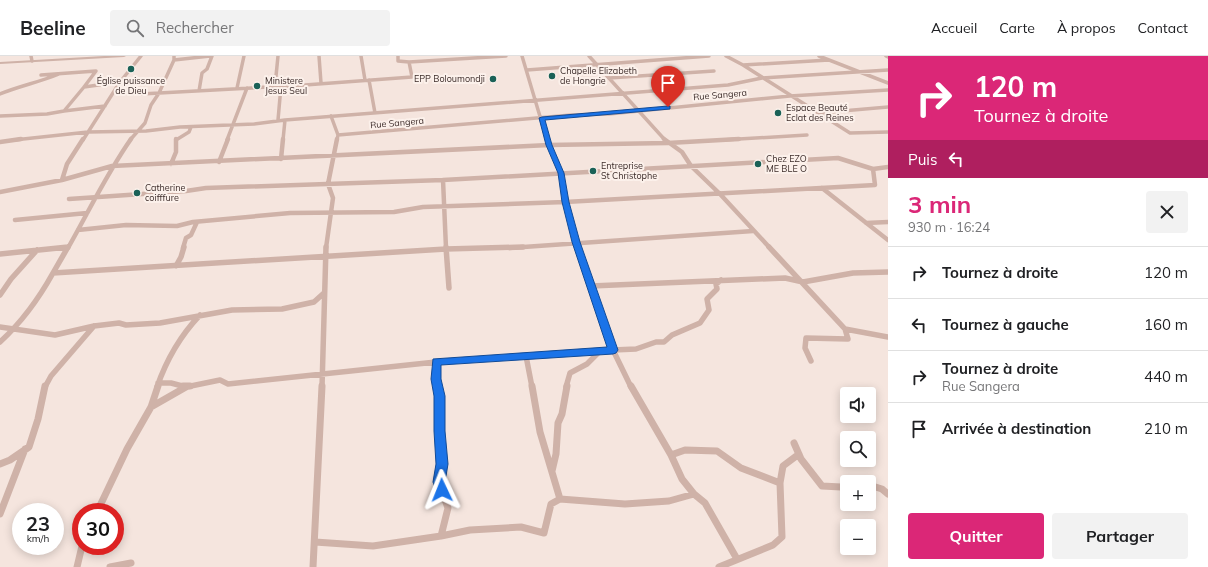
<!DOCTYPE html>
<html lang="fr">
<meta charset="utf-8">
<style>
body{margin:0;font-family:Mulish,sans-serif;background:#f2f2f2;color:#202124;height:100vh;display:flex;flex-direction:column;font-size:15px;white-space:nowrap}
*{box-sizing:border-box;margin:0}
p{font-size:13px;color:#757577}
.icon{flex:none;width:22px;height:22px;fill:none;stroke:currentColor;stroke-width:2;stroke-linecap:round;stroke-linejoin:round}
.map{position:relative;flex:1;overflow:hidden}
.drawer{display:flex;flex-direction:column;background:#fff;width:320px}
.drawer>*{flex:none}
.hud{background:#db2777;color:#fff;overflow:hidden}
.controls{position:absolute;left:840px;top:331px;display:grid;gap:8px}
.controls a{display:grid;place-items:center;width:36px;height:36px;border-radius:4px;background:#fff;box-shadow:0 2px 10px #0003;font-size:20px}
.speed{position:absolute;left:12px;top:447px;display:flex;gap:8px;font-size:20px;font-weight:700;text-align:center}
.speed>*{display:grid;place-content:center;width:52px;height:52px;border-radius:50%;background:#fff;box-shadow:0 2px 10px #0003;line-height:1}
.speed small{font-size:10px;font-weight:400}
.speed .limit{border:6px solid #d22;background:#fff;color:#111}
.pin{position:absolute;display:grid;place-items:center;width:34px;height:34px;color:#fff;margin:-41px -17px;border-radius:50% 50% 50% 0;rotate:-45deg;box-shadow:0 0 4px #0007}
.pin .icon{rotate:45deg}
.me{position:absolute;width:44px;margin:-22px;rotate:358deg;stroke-linejoin:round;filter:drop-shadow(0 0 3px #0008)}
.turn{display:flex;align-items:center;gap:14px;height:84px;padding:0 20px;font-size:18px}
.turn .icon{width:52px;height:52px;stroke-width:2.5}
.turn b{display:block;font-size:28px;line-height:34px}
.then{display:flex;align-items:center;height:38px;padding:0 20px;background:#0003;gap:8px;font-size:15px}
.round{display:grid;place-items:center;flex:none;width:42px;height:42px;border-radius:4px;background:#f2f2f2}
.headline{display:flex;align-items:center;justify-content:space-between;height:68px;padding:0 20px}
h1{font-size:24px;font-weight:700;line-height:30px;color:#db2777}
.primary-button{display:flex;gap:8px;margin-top:auto;padding:8px 20px}
.primary-button a{flex:1;height:46px;border-radius:4px;background:#db2777;color:#fff;font-size:16px;font-weight:700;line-height:46px;text-align:center}
.primary-button a+a{background:#f2f2f2;color:#202124}
ul{padding:0;list-style:none}
li{display:flex;align-items:center;gap:12px;height:52px;padding:0 20px;border-top:1px solid #e0e0e0}
li div{flex:1}
li b{display:block;font-size:15px}
li em{font-style:normal}
header{display:flex;align-items:center;gap:24px;box-sizing:border-box;height:56px;padding:0 20px;background:#fff;border-bottom:1px solid #e0e0e0}
header strong{font-size:19px}
nav{display:flex;gap:22px;margin-inline-start:auto;font-size:14px}
.search{width:280px;height:36px;background:#f2f2f2;display:flex;align-items:center;gap:10px;box-sizing:border-box;padding:0 14px;border-radius:4px;color:#757577;font-size:15px}
main{display:flex;flex:1;min-height:0}
.map>svg:first-child{display:block}
</style>
<header>
<strong>Beeline</strong>
<div class="search"><svg class="icon" aria-label="search" viewBox="0 0 24 24"><circle cx="10" cy="10" r="6"/><path d="M15 15l6 6"/></svg>Rechercher</div>
<nav><a>Accueil</a><a>Carte</a><a>À propos</a><a>Contact</a></nav>
</header>
<main>
<div class="map">
<svg width="888" height="511" viewBox="0 0 888 511">
<rect width="100%" height="100%" fill="#f5e5de"/>
<g fill="none" stroke-linecap="round" stroke-linejoin="round">
<path stroke="#cfb2a8" stroke-width="3.5" d="M31 0 32 5
M319 0 321 27
M361 0 365 24
M398 0V5L409 6
M522 0 547 84
M589 0 665 84
M726 0 743 9 850 77 888 76
M819 0 888 27
M886 0 888 1
M174 4 210 0
M743 9 829 4
M527 14 709 0
M41 19 96 15 84 31
M609 22 714 15
M369 24 375 57
M275 30 278 0
M237 32 244 0
M199 35 202 17 207 13 212 0
M0 38C19 30 40 26 59 18
M141 38 305 29 412 21 409 6 506 0
M64 55 105 50
M819 57 888 51
M0 60 47 58 64 55 84 31 120 26
M331 60 338 79 337 84
M278 64 281 30
M338 79 571 59 609 58 790 40 888 34
M14 84 88 76 146 75 180 71 254 68 285 64
M83 84 120 26 141 0
M130 84 145 67 151 49 159 37 174 4V0
M176 84 189 76 191 71
M227 84 247 32
M283 84 285 64 728 29 762 22 888 14
M722 84 807 79"/>
<path stroke="#cfb2a8" stroke-width="4.5" d="M547 83 561 117 565 146 578 192
M664 83 682 96 691 110 720 138 770 192
M0 86 21 83
M281 103 283 83
M219 106 228 83
M171 108 176 96V83
M62 124 67 108 83 83
M443 124 446 192
M822 132 888 184
M0 136 62 124 112 110 549 89 668 87 739 83
M69 143 186 135 206 132 443 124 838 102 873 113 888 111
M15 164 87 157
M866 167 888 166
M78 174 126 169 177 170 193 166 290 157 394 156 423 151 565 146 875 129 873 113
M61 192 68 191
M68 192C89 155 107 117 131 83
M183 192 186 182 191 179 197 166
M326 192 333 142 328 128 337 83
M509 192 753 175"/>
<path stroke="#cfb2a8" stroke-width="5.5" d="M68 191 53 217 446 193 523 191
M446 191 449 232
M769 191 845 273 888 281
M0 198 68 191
M176 210 181 201 184 191
M591 230 785 222 803 226 853 217 888 216
M0 239 11 223 37 194
M0 271 55 279 94 270 119 267 126 269 160 267 232 254 282 253 314 246 324 237
M0 286C23 265 38 244 53 217
M526 300 532 331
M811 305 805 292 806 282 848 283 845 273
M436 306V323L438 331
M158 327H171L186 331 220 324 228 328 436 306 613 294 578 191
M45 331 51 320 94 270
M157 331C166 305 181 279 200 259
M322 331 326 191
M566 331 570 317 587 308 600 295
M631 331 613 294 636 293 656 286H664L672 279 700 267 709 254 707 243 717 233 716 228 721 224"/>
<path stroke="#cfb2a8" stroke-width="7" d="M183 330H190
M438 330 440 340 442 408 439 426 448 452 441 480
M532 330 540 376 560 443
M631 330 671 399
M151 351 186 331
M794 387 801 403 822 430 841 431 847 428
M0 408 10 404 29 391 38 363 45 330
M552 415 556 398 558 367 562 358 567 330
M869 429 882 433 888 438
M97 456 127 393 151 351 158 330
M0 458 25 393
M315 486 373 490 441 480 470 474 521 471 544 477 551 448 560 443 625 448 669 445 694 438
M737 503 705 447 694 438 682 423 671 399 685 394 717 395 741 412 780 427
M77 511 82 490
M110 511 131 507
M313 511 322 330
M719 511 773 489 782 481 780 427 783 410 799 398"/>
<path fill="#cfb2a8" fill-rule="evenodd" d="M104 0H126L124 1 0 8V6Z"/>
</g>
<path fill="#1a73e8" stroke="#114b97" d="M668 50H670V53L545 64 552 89 564 117 569 146 580 186 618 294 616 297 613 298 441 309V323L445 340V375L448 408 445 426 448 434 446 438 442 440 437 438 433 426 436 408 434 375V340L431 323 433 303 607 291 572 186 562 146 558 117 546 89 539 62 542 61Z"/>
<g fill="#1a6157" stroke="#fcf1eb" stroke-width="1.5">
<circle cx="131" cy="13" r="4"/>
<circle cx="552" cy="20" r="4"/>
<circle cx="493" cy="23" r="4"/>
<circle cx="257" cy="30" r="4"/>
<circle cx="778" cy="57" r="4"/>
<circle cx="758" cy="108" r="4"/>
<circle cx="593" cy="115" r="4"/>
<circle cx="137" cy="137" r="4"/>
</g>
<g text-anchor="middle" stroke-width="4" stroke-linejoin="round" paint-order="stroke">
<g font-size="9" fill="#3b2b29" stroke="#fcf1eb" text-anchor="start">
<text x="560" y="18">Chapelle Elizabeth<tspan x="560" dy="10">de Hongrie</tspan></text>
<text x="485" y="26" text-anchor="end">EPP Boloumondji</text>
<text x="131" y="28" text-anchor="middle">Église puissance<tspan x="131" dy="10">de Dieu</tspan></text>
<text x="265" y="28">Ministere<tspan x="265" dy="10">Jesus Seul</tspan></text>
<text x="786" y="55">Espace Beauté<tspan x="786" dy="10">Eclat des Reines</tspan></text>
<text x="766" y="106">Chez EZO<tspan x="766" dy="10">ME BLE O</tspan></text>
<text x="601" y="113">Entreprise<tspan x="601" dy="10">St Christophe</tspan></text>
<text x="145" y="135">Catherine<tspan x="145" dy="10">coifffure</tspan></text>
</g>
<g font-size="9" fill="#3b2b29" stroke="#fcf1eb">
<text transform="translate(720 39) rotate(-5)" y="3">Rue Sangera</text>
<text transform="translate(397 67) rotate(-5)" y="3">Rue Sangera</text>
</g>
</g>
</svg>
<div class="controls">
<a><svg class="icon" aria-label="sound" viewBox="0 0 24 24"><path d="M4 9h4l5-4v14l-5-4H4zM17 9q2 3 0 6"/></svg></a>
<a><svg class="icon" aria-label="search" viewBox="0 0 24 24"><circle cx="10" cy="10" r="6"/><path d="M15 15l6 6"/></svg></a>
<a>+</a>
<a>−</a>
</div>
<div class="speed"><div>23<small>km/h</small></div><div class="limit">30</div></div>
<div class="pin" style="left:668px;top:51px;background:#d93025"><svg class="icon" aria-label="arrive" viewBox="0 0 24 24"><path d="M6 21V4h12l-3 4 3 4H6"/></svg></div>
<svg class="me" style="left:442px;top:434px" viewBox="-20 -20 40 40"><path d="M0-17L14 15 0 8-14 15z" fill="#1a73e8" stroke="#fff" stroke-width="4"/></svg>
</div>
<section class="drawer">
<div class="hud">
<div class="turn"><svg class="icon" aria-label="right" viewBox="0 0 24 24"><path d="M7 20v-9h11M14 6l5 5-5 5"/></svg><div><b>120 m</b>Tournez à droite</div></div>
<div class="then">Puis<svg class="icon" aria-label="left" viewBox="0 0 24 24"><path d="M17 20v-9H6M10 6l-5 5 5 5"/></svg></div>
</div>
<div class="headline"><div><h1>3 min</h1><p>930 m · 16:24</p></div><a class="round"><svg class="icon" aria-label="close" viewBox="0 0 24 24"><path d="M6 6l12 12M18 6L6 18"/></svg></a></div>
<ul>
<li><svg class="icon" aria-label="right" viewBox="0 0 24 24"><path d="M7 20v-9h11M14 6l5 5-5 5"/></svg><div><b>Tournez à droite</b></div><em>120 m</em></li>
<li><svg class="icon" aria-label="left" viewBox="0 0 24 24"><path d="M17 20v-9H6M10 6l-5 5 5 5"/></svg><div><b>Tournez à gauche</b></div><em>160 m</em></li>
<li><svg class="icon" aria-label="right" viewBox="0 0 24 24"><path d="M7 20v-9h11M14 6l5 5-5 5"/></svg><div><b>Tournez à droite</b><p>Rue Sangera</p></div><em>440 m</em></li>
<li><svg class="icon" aria-label="arrive" viewBox="0 0 24 24"><path d="M6 21V4h12l-3 4 3 4H6"/></svg><div><b>Arrivée à destination</b></div><em>210 m</em></li>
</ul>
<div class="primary-button"><a>Quitter</a><a>Partager</a></div>
</section>
</main>
